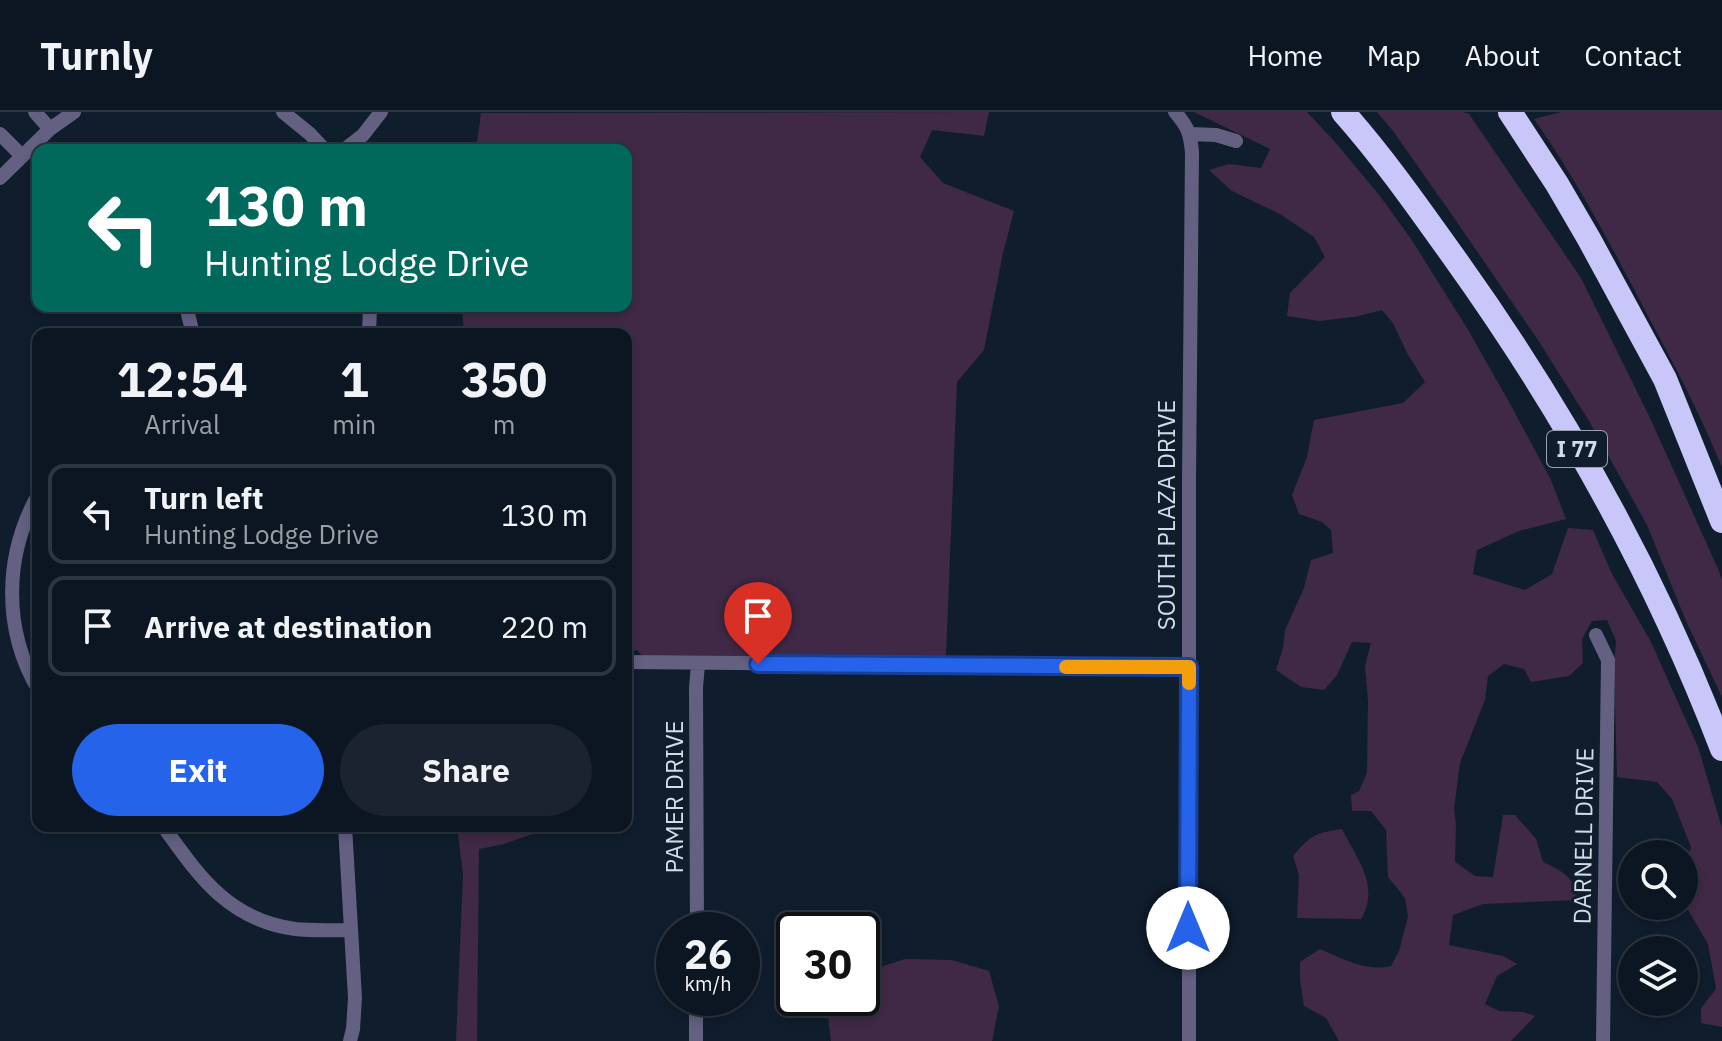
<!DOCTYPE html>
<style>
body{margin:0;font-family:"IBM Plex Sans",sans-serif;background:#1a232f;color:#f1f3f6;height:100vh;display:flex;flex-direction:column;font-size:30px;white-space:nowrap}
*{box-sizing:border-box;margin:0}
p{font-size:26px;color:#9a9fa5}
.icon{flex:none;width:44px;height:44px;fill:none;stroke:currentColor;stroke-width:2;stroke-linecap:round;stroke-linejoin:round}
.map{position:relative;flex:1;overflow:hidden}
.sheet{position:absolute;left:32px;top:216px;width:600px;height:504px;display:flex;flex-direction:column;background:#0c1622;border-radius:16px;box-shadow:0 4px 12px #0003,0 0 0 2px #2c3540}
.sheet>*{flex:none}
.top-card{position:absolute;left:32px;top:32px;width:600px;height:168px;border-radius:16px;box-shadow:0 4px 12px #0003,0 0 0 2px #2c3540;background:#00695c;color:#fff;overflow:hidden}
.fabs{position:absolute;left:1618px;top:728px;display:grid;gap:16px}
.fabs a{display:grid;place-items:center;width:80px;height:80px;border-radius:50%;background:#0c1622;box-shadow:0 4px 12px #0003,0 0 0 2px #2c3540;font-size:40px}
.speed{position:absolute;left:656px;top:800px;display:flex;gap:16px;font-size:40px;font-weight:700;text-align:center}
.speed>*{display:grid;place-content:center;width:104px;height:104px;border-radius:50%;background:#0c1622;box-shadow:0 4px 12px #0003,0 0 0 2px #2c3540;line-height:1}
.speed small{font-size:20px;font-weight:400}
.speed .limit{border:4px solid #111;border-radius:12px;background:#fff;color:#111}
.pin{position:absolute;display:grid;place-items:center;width:68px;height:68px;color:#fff;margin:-82px -34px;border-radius:50% 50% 50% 0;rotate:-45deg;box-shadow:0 0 8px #0007}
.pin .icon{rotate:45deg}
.me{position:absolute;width:88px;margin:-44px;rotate:0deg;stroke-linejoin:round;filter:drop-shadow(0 0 6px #0008)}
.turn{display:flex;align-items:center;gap:28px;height:168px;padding:0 40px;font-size:36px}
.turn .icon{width:104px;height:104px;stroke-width:2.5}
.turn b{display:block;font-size:56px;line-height:68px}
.eta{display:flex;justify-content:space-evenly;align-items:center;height:136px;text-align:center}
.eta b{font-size:48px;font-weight:700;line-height:56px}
.action{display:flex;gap:16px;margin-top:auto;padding:16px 40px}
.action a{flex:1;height:92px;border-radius:48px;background:#2563eb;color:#fff;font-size:32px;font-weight:700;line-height:92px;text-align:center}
.action a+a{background:#1a232f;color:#f1f3f6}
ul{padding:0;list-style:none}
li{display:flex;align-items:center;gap:24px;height:100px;margin:0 16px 12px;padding:0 24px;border:4px solid #2c3540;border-radius:16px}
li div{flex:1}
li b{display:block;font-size:30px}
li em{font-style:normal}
header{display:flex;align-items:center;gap:48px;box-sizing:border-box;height:112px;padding:0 40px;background:#0c1622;border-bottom:2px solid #2c3540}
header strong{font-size:38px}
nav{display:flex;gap:44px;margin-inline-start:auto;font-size:28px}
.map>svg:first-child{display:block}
</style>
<header>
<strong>Turnly</strong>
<nav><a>Home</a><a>Map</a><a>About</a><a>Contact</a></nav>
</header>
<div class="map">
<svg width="1722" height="929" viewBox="0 0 1722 929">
<rect width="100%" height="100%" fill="#101d2d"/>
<path fill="#402946" d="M989 0 984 24 932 18 920 45 943 71 1014 99 1003 141 984 238 957 270 946 544 644 546 637 538 626 540V222H464L462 194H626V38H476L481 1Z
M1194 0H1307L1335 30 1380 84 1411 127 1467 216 1509 290 1551 368 1566 407 1519 419 1477 438 1473 462 1525 478 1552 462 1568 416 1593 418 1612 462 1651 530 1698 635 1722 716V915L1701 911V896L1716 877 1708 832 1687 796 1685 761 1691 735 1672 687 1657 670 1617 665 1614 553 1616 529 1607 508 1592 509 1582 527 1583 551 1569 564 1531 570 1524 557 1504 552 1488 564 1485 588 1460 651 1454 697 1456 712 1455 750 1475 764 1493 765 1503 703H1515L1536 727 1543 750C1562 759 1576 765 1576 788L1483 792 1453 803 1449 833 1503 844 1517 852 1497 864 1485 892 1499 899 1523 900 1535 904 1511 929H1339L1326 906 1304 894 1300 868V850L1320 837C1343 847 1366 860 1391 854L1399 839 1408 805 1405 786 1388 765 1386 718 1371 699H1352L1351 683 1359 679 1367 661 1368 589 1365 554 1371 531 1352 530 1337 563 1324 578 1301 575 1276 558 1283 536 1285 518 1304 476 1311 448 1333 441 1331 418 1322 410 1299 402 1292 383 1307 345 1314 308 1403 291 1425 270 1407 241 1393 211 1382 198 1354 205 1319 209 1287 204 1290 181 1325 145 1314 125 1280 102 1232 79 1209 58 1229 52 1261 56 1270 37Z
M1377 0H1463L1469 2 1581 166 1651 308 1719 459 1722 468V585L1686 509 1647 413 1589 309 1538 228 1452 103 1393 19Z
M1561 0H1722V355C1700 302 1674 252 1647 202 1612 135 1577 68 1534 7Z
M457 714H542L541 719 504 732 479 737 477 929H456L463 763Z
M1342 717C1356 746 1381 774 1361 807L1297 806 1299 763 1293 744C1311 723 1315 721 1342 717Z
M905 847 952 848 989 859 999 895 992 929H831L828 905 836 886H862V861Z"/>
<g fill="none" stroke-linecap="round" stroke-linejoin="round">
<path stroke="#636082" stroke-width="14" d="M35 0 50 17
M283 0 310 22 325 38
M1175 0C1188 15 1190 21 1192 40L1189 369V929
M0 22 22 44
M1190 22 1216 23 1236 29
M344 38 363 23 381 0
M0 66 50 17 74 0
M186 194 193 222
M369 222 370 194
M38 383C4 444 3 517 38 577
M1596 523 1608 548 1603 929
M626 550 1189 555
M163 714C199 764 228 808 295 817 313 819 332 818 351 818
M345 714 355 886 353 917 350 929
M697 818 696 576 698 552
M696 929V886"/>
<path stroke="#c9c6f9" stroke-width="24" d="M1343 0C1383 45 1418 95 1453 144 1562 296 1655 462 1722 637
M1510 0 1557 72 1589 127 1665 267 1722 409"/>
</g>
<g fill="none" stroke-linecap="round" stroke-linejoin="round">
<defs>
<path id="route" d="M758 552 1189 555 1188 816"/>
</defs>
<use href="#route" stroke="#184099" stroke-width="20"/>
<use href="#route" stroke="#2563eb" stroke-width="14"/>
<path stroke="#f59e0b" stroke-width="14" d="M1066 555H1189V571"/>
</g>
<g text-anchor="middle" stroke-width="6" stroke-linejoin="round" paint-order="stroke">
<rect fill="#101d2d" stroke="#98a2ae" stroke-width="2" x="1547" y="319" width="60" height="36" rx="6"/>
<g font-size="22" font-weight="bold" fill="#d2dbe6">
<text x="1577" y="345">I 77</text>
</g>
<g font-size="24" fill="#d2dbe6" stroke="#101d2d">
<text transform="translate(1167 403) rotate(-90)" y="8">SOUTH PLAZA DRIVE</text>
<text transform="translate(675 685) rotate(-90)" y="8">PAMER DRIVE</text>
<text transform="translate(1584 724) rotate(-89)" y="8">DARNELL DRIVE</text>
</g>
</g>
</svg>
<div class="fabs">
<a><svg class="icon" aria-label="search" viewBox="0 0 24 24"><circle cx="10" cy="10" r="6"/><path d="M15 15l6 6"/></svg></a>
<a><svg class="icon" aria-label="layers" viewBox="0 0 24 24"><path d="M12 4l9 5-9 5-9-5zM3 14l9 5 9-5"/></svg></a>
</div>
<div class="speed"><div>26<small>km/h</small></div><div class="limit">30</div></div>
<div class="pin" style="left:758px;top:552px;background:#d93025"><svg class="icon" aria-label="arrive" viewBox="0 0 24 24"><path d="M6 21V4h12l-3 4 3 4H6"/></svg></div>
<svg class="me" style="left:1188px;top:816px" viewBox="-20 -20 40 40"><circle r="19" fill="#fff"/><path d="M0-13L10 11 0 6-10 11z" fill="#2563eb"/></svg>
<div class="top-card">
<div class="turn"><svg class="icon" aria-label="left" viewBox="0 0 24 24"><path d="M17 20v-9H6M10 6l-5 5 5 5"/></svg><div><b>130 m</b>Hunting Lodge Drive</div></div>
</div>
<section class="sheet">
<div class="eta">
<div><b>12:54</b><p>Arrival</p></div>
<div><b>1</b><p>min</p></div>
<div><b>350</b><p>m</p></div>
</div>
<ul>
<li><svg class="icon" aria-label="left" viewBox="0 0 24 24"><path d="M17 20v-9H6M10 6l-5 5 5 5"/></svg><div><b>Turn left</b><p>Hunting Lodge Drive</p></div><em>130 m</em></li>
<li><svg class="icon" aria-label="arrive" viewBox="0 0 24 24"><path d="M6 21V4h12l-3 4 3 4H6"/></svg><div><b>Arrive at destination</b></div><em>220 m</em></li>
</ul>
<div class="action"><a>Exit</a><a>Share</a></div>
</section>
</div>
